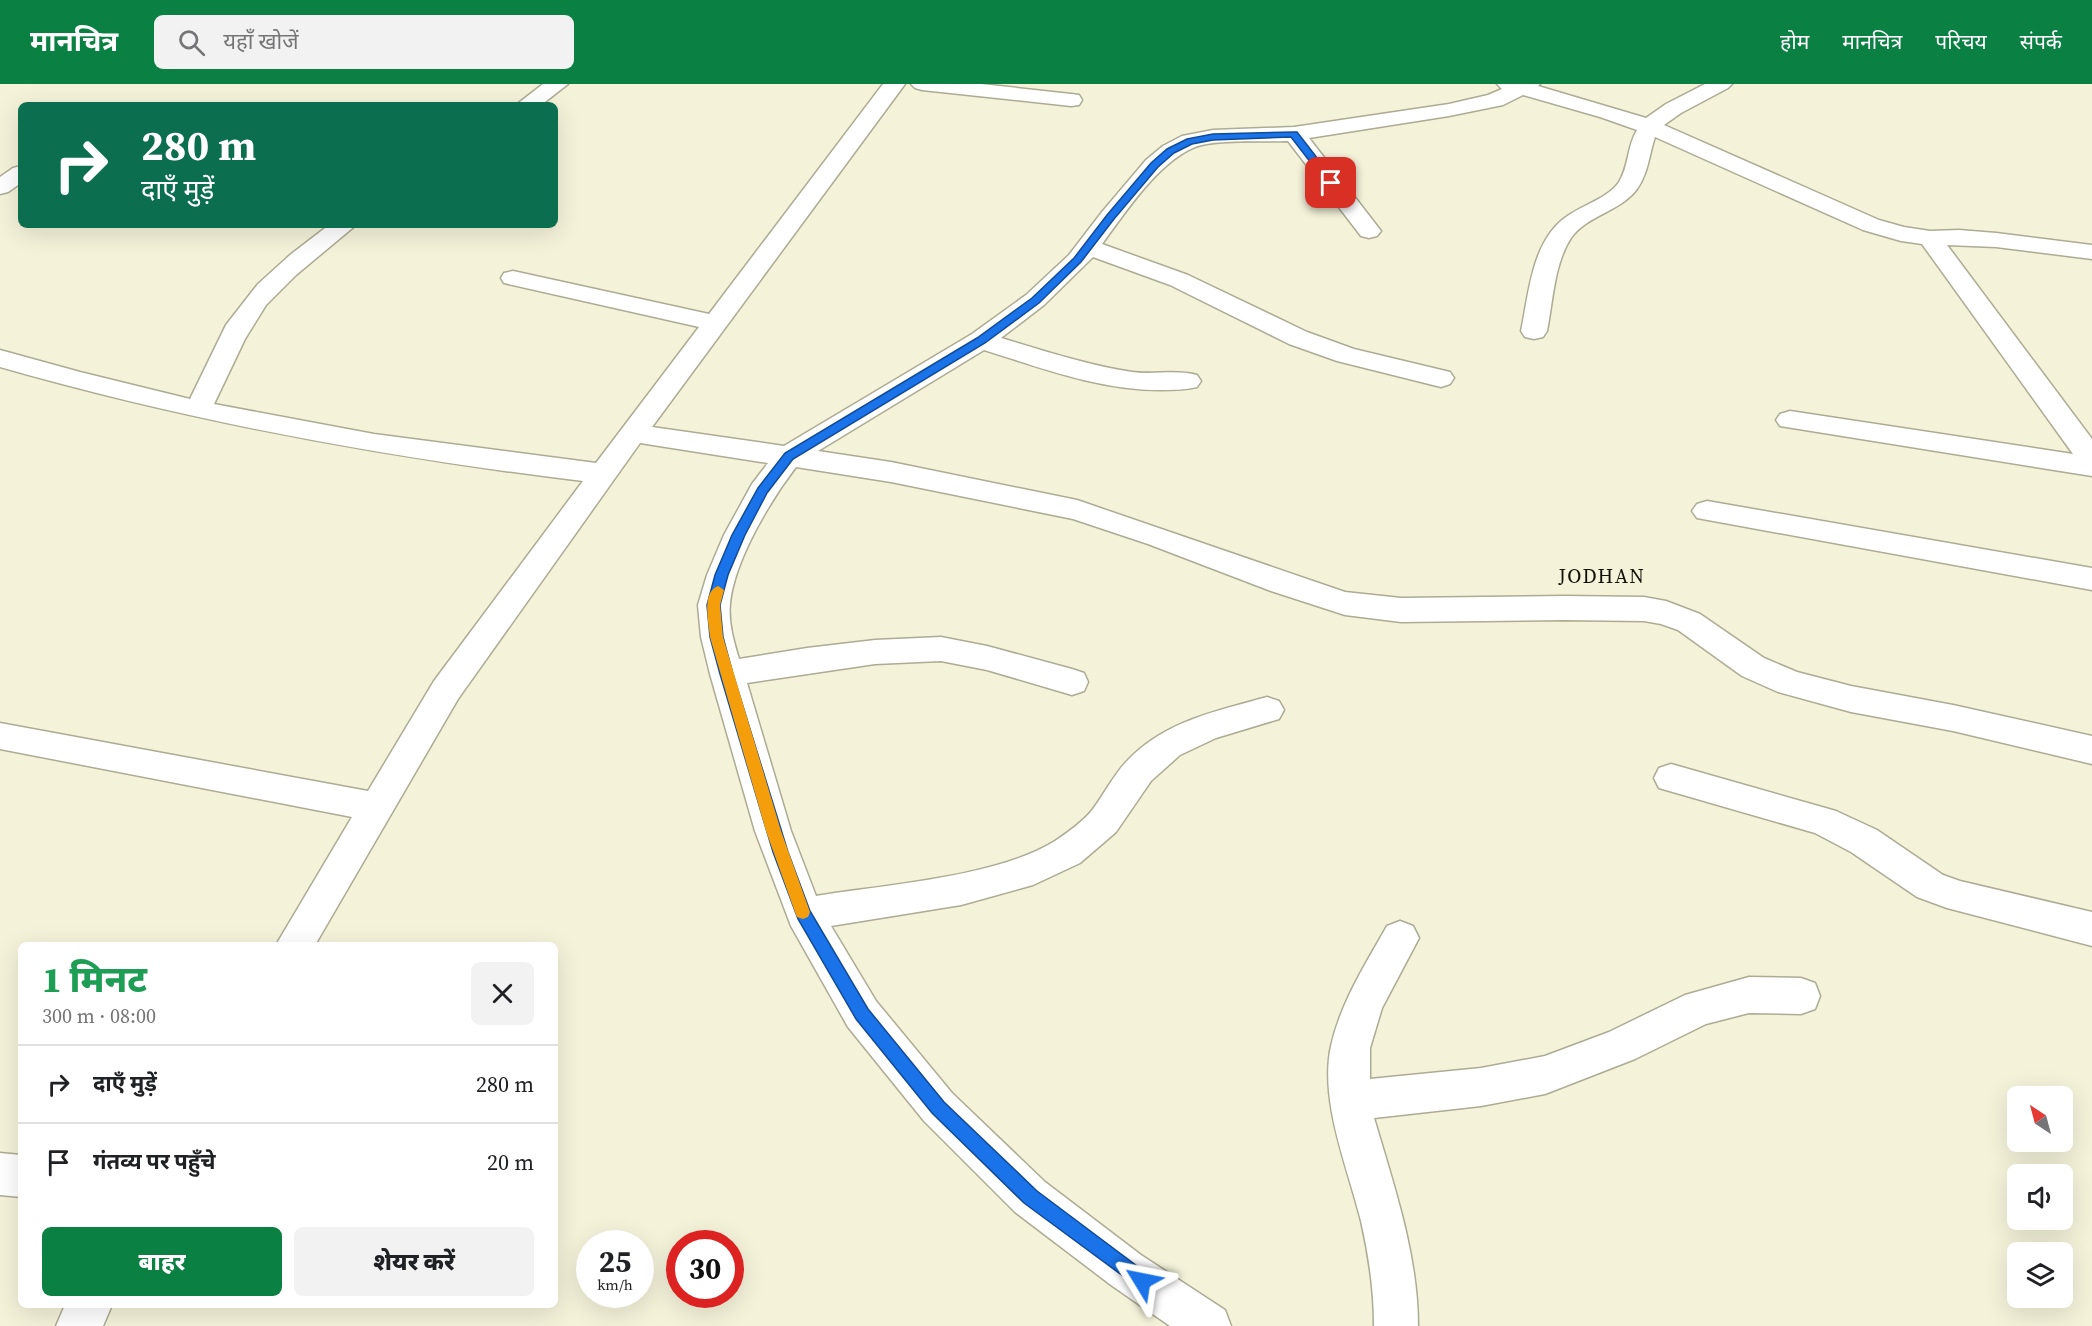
<!DOCTYPE html>
<html lang="hi">
<meta charset="utf-8">
<style>
body{margin:0;font-family:"Source Serif 4","Noto Sans Devanagari",serif;background:#f2f2f2;color:#202124;height:100vh;display:flex;flex-direction:column;font-size:22px;white-space:nowrap}
*{box-sizing:border-box;margin:0}
p{font-size:20px;color:#757577}
.icon{flex:none;width:33px;height:33px;fill:none;stroke:currentColor;stroke-width:2;stroke-linecap:round;stroke-linejoin:round}
.map{position:relative;flex:1;overflow:hidden}
.drawer{position:absolute;left:18px;top:858px;width:540px;height:366px;display:flex;flex-direction:column;background:#fff;border-radius:9px;box-shadow:0 6px 24px #0002}
.drawer>*{flex:none}
.top-card{position:absolute;left:18px;top:18px;width:540px;height:126px;border-radius:9px;box-shadow:0 6px 24px #0002;background:#0b6e4f;color:#fff;overflow:hidden}
.needle{width:39px;rotate:324deg}
.tools{position:absolute;left:2007px;top:1002px;display:grid;gap:12px}
.tools a{display:grid;place-items:center;width:66px;height:66px;border-radius:9px;background:#fff;box-shadow:0 6px 24px #0002;font-size:30px}
.speed{position:absolute;left:576px;top:1146px;display:flex;gap:12px;font-size:30px;font-weight:700;text-align:center}
.speed>*{display:grid;place-content:center;width:78px;height:78px;border-radius:50%;background:#fff;box-shadow:0 6px 24px #0002;line-height:1}
.speed small{font-size:15px;font-weight:400}
.speed .limit{border:9px solid #d22;background:#fff;color:#111}
.pin{position:absolute;display:grid;place-items:center;width:51px;height:51px;color:#fff;margin:-26px;border-radius:12px;box-shadow:0 3px 9px #0006}
.me{position:absolute;width:66px;margin:-33px;rotate:305deg;stroke-linejoin:round;filter:drop-shadow(0 0 4px #0008)}
.turn{display:flex;align-items:center;gap:21px;height:126px;padding:0 24px;font-size:27px}
.turn .icon{width:78px;height:78px;stroke-width:2.5}
.turn b{display:block;font-size:42px;line-height:51px}
.round{display:grid;place-items:center;flex:none;width:63px;height:63px;border-radius:9px;background:#f2f2f2}
.head{display:flex;align-items:center;justify-content:space-between;height:102px;padding:0 24px}
h1{font-size:36px;font-weight:800;line-height:45px;color:#1e9e55}
.cta{display:flex;gap:12px;margin-top:auto;padding:12px 24px}
.cta a{flex:1;height:69px;border-radius:9px;background:#0b8043;color:#fff;font-size:24px;font-weight:800;line-height:69px;text-align:center}
.cta a+a{background:#f2f2f2;color:#202124}
ul{padding:0;list-style:none}
li{display:flex;align-items:center;gap:18px;height:78px;padding:0 24px;border-top:2px solid #e0e0e0}
li div{flex:1}
li b{display:block;font-size:22px}
li em{font-style:normal}
header{display:flex;align-items:center;gap:36px;box-sizing:border-box;height:84px;padding:0 30px;background:#0b8043;color:#fff}
header strong{font-size:28px}
nav{display:flex;gap:33px;margin-inline-start:auto;font-size:21px}
.search{width:420px;height:54px;background:#f2f2f2;display:flex;align-items:center;gap:15px;box-sizing:border-box;padding:0 21px;border-radius:9px;color:#757577;font-size:22px}
.map>svg:first-child{display:block}
</style>
<header>
<strong>मानचित्र</strong>
<div class="search"><svg class="icon" aria-label="search" viewBox="0 0 24 24"><circle cx="10" cy="10" r="6"/><path d="M15 15l6 6"/></svg>यहाँ खोजें</div>
<nav><a>होम</a><a>मानचित्र</a><a>परिचय</a><a>संपर्क</a></nav>
</header>
<div class="map">
<svg width="2092" height="1242" viewBox="0 0 2092 1242">
<rect width="100%" height="100%" fill="#f4f2d9"/>
<g fill="none" stroke-linecap="round" stroke-linejoin="round">
<defs>
<path id="street" d="M543 0H568L541 21H516Z
M883 0H905L652 343 784 362 972 250 1026 211 1069 171 1102 128 1146 76 1163 62 1182 52 1213 46 1294 43 1449 20 1488 11 1502 5 1497 0H1540L1538 2 1646 34 1666 20 1705 0H1732L1728 4 1681 29 1664 41 1879 136 1904 143 1930 147 1959 146 1996 149 2092 161V175L1996 163 1947 161 2092 355V392L1780 342 1776 336 1780 330 1790 327 2073 370 1922 160 1901 157 1863 146 1655 53C1649 71 1648 90 1637 105 1620 128 1587 131 1571 154 1554 180 1553 217 1547 247L1543 253 1534 255 1525 253 1521 247C1529 209 1532 154 1569 131 1585 120 1608 114 1619 98 1629 82 1627 62 1637 46L1600 33 1523 11 1503 21 1449 32 1309 54 1381 147 1377 152 1369 154 1361 152 1288 57C1263 58 1216 55 1195 63 1158 78 1125 129 1102 160L1188 191 1307 248 1354 265 1450 288 1454 294 1450 300 1441 303 1337 277 1289 260 1170 201 1093 173 1044 221 1001 254C1045 267 1087 281 1132 288 1154 291 1176 285 1197 291L1201 297 1197 303C1185 306 1173 306 1160 306 1099 306 1042 284 984 266L818 367 891 378 1077 416 1345 508 1401 514 1565 512 1644 513 1666 517 1700 530 1764 574 1797 588 1851 602 1953 621 2092 652V680L1953 647 1851 628 1778 608 1742 592 1678 546 1661 540 1644 537 1565 536 1401 538 1345 531 1271 507 1148 460 1073 435 891 398 796 383C770 417 734 477 730 520 728 538 734 558 739 575L807 564 875 556 941 553 987 562 1072 585 1084 589 1088 598 1084 607 1072 611 987 586 941 577 875 580 747 599 791 747 816 812C884 801 998 793 1055 757 1067 749 1085 736 1093 725 1105 709 1114 690 1128 676 1165 637 1217 627 1267 613L1279 617 1284 626 1279 635 1216 654 1180 671 1151 697 1116 748 1080 779 1033 801 961 821 831 842 876 917 952 1009 1045 1098 1141 1171 1225 1226 1231 1242H1170L1111 1201 1015 1128 924 1037 848 943 791 842 755 747 710 590 701 553 698 521 707 491 724 451 752 400 768 379 640 359 458 615 315 861H276L352 733 0 665V639L368 707 434 597 583 397C384 373 192 338 0 283V266L80 288 190 315 226 241 258 200 290 171 329 141H356L296 191 266 221 245 255 214 320 374 350 596 379 699 243 504 199 501 194 504 189 513 187 709 230Z
M911 0H981L1071 10 1079 11 1082 16 1079 21 1071 22 922 6 915 4Z
M21 82V99L8 108 0 110V93L13 84Z
M1707 417 2092 484V506L1697 434 1692 427 1697 420Z
M1671 680 1836 727 1877 746 1943 791 1960 797 2092 828V862L1947 824 1917 813 1851 768 1815 749 1659 704 1654 694 1659 684Z
M1400 837 1413 842 1419 854 1382 924 1370 964V995L1481 984 1545 972 1609 948 1685 911 1749 893 1801 894 1815 899 1820 912 1815 925 1801 930 1749 929 1706 940 1635 975 1545 1010 1481 1022 1374 1034C1394 1102 1418 1171 1418 1242H1374C1374 1207 1369 1172 1361 1137 1348 1084 1319 1017 1331 962 1341 918 1365 881 1387 842Z
M0 1069 21 1071V1113L0 1111Z
M65 1221H112L103 1242H56Z"/>
</defs>
<use href="#street" stroke="#adab93" stroke-width="3"/>
<use href="#street" fill="#fff" fill-rule="evenodd"/>
</g>
<path fill="#1a73e8" stroke="#114b97" stroke-width="1.5" d="M1294 48H1297L1335 97V101H1328L1291 53 1213 56 1192 60 1174 69 1158 83 1114 135 1081 178 1039 219 985 259 793 375 767 409 745 451 728 491 720 521 723 553 733 590 788 768 810 827 868 925 944 1018 1037 1107 1149 1191 1152 1197 1149 1204 1142 1206 1024 1119 932 1029 856 935 798 835 773 768 720 590 710 553 707 521 715 491 732 451 758 404 785 369 977 254 1032 214 1074 174 1107 131 1151 79 1167 65 1187 55 1213 50Z"/>
<path fill="#f59e0b" d="M718 502 724 506 720 521 723 553 781 747 810 828 808 833 803 835 797 833 795 828 766 747 710 553C709 540 701 508 718 502Z"/>
<g text-anchor="middle" stroke-width="6" stroke-linejoin="round" paint-order="stroke">
<g font-size="20" letter-spacing="1.5" fill="#121108" stroke="#f4f2d9">
<text x="1602" y="499">JODHAN</text>
</g>
</g>
</svg>
<div class="tools">
<a><svg class="needle" viewBox="-14 -14 28 28"><path d="M0-13l5 13h-10z" fill="#e53935"/><path d="M0 13l5-13h-10z" fill="#757577"/></svg></a>
<a><svg class="icon" aria-label="sound" viewBox="0 0 24 24"><path d="M4 9h4l5-4v14l-5-4H4zM17 9q2 3 0 6"/></svg></a>
<a><svg class="icon" aria-label="layers" viewBox="0 0 24 24"><path d="M12 4l9 5-9 5-9-5zM3 14l9 5 9-5"/></svg></a>
</div>
<div class="speed"><div>25<small>km/h</small></div><div class="limit">30</div></div>
<div class="pin" style="left:1331px;top:99px;background:#d93025"><svg class="icon" aria-label="arrive" viewBox="0 0 24 24"><path d="M6 21V4h12l-3 4 3 4H6"/></svg></div>
<svg class="me" style="left:1142px;top:1197px" viewBox="-20 -20 40 40"><path d="M0-17L14 15 0 8-14 15z" fill="#1a73e8" stroke="#fff" stroke-width="4"/></svg>
<div class="top-card">
<div class="turn"><svg class="icon" aria-label="right" viewBox="0 0 24 24"><path d="M7 20v-9h11M14 6l5 5-5 5"/></svg><div><b>280 m</b>दाएँ मुड़ें</div></div>
</div>
<section class="drawer">
<div class="head"><div><h1>1 मिनट</h1><p>300 m · 08:00</p></div><a class="round"><svg class="icon" aria-label="close" viewBox="0 0 24 24"><path d="M6 6l12 12M18 6L6 18"/></svg></a></div>
<ul>
<li><svg class="icon" aria-label="right" viewBox="0 0 24 24"><path d="M7 20v-9h11M14 6l5 5-5 5"/></svg><div><b>दाएँ मुड़ें</b></div><em>280 m</em></li>
<li><svg class="icon" aria-label="arrive" viewBox="0 0 24 24"><path d="M6 21V4h12l-3 4 3 4H6"/></svg><div><b>गंतव्य पर पहुँचे</b></div><em>20 m</em></li>
</ul>
<div class="cta"><a>बाहर</a><a>शेयर करें</a></div>
</section>
</div>
